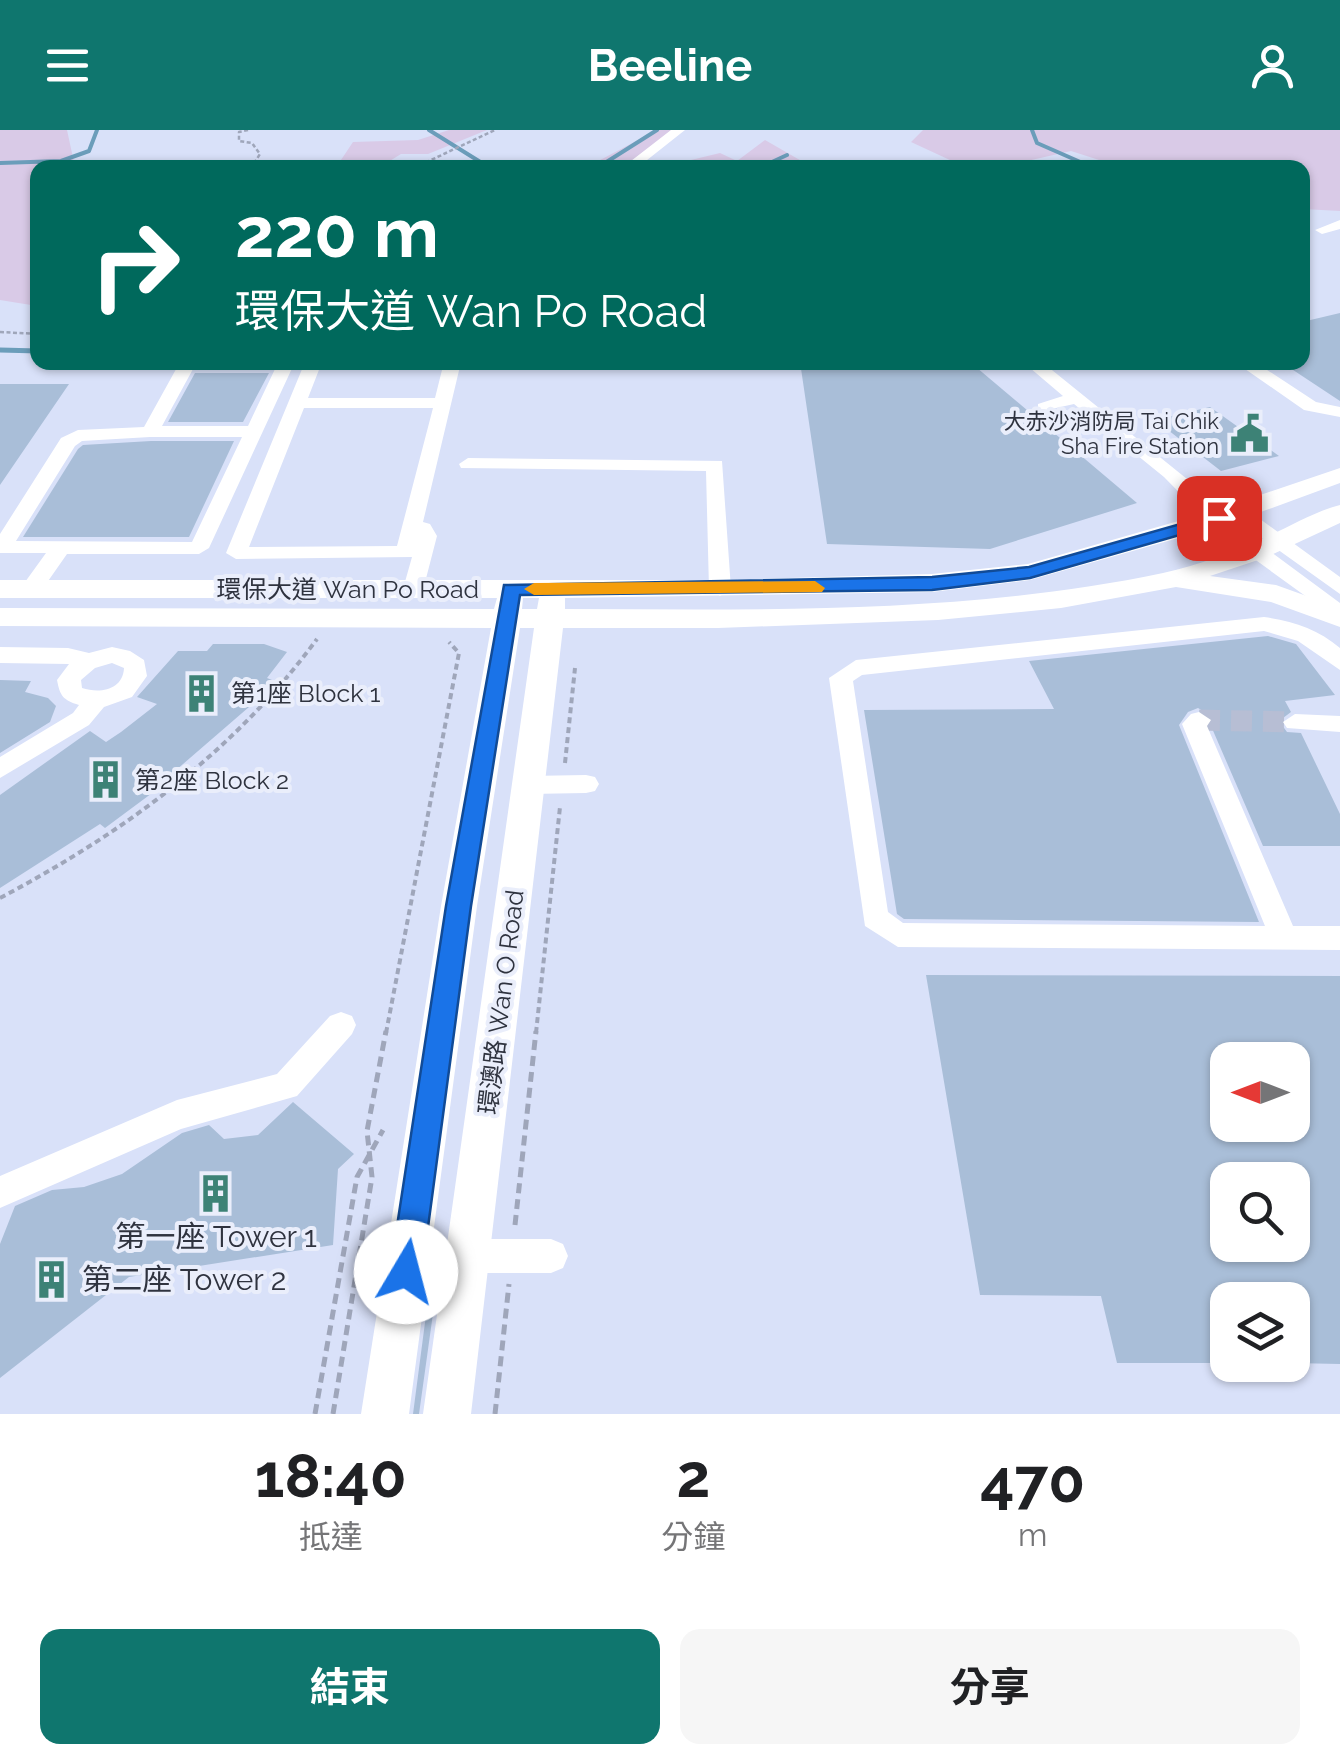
<!DOCTYPE html>
<html lang="zh-TW">
<meta charset="utf-8">
<style>
body{margin:0;font-family:Raleway,"Noto Sans TC",sans-serif;background:#f6f6f6;color:#202124;height:100vh;display:flex;flex-direction:column;font-size:38px;white-space:nowrap}
*{box-sizing:border-box;margin:0}
p{font-size:32px;color:#757577}
.icon{flex:none;width:55px;height:55px;fill:none;stroke:currentColor;stroke-width:2;stroke-linecap:round;stroke-linejoin:round}
.map{position:relative;height:1284px;overflow:hidden}
.drawer{display:flex;flex-direction:column;background:#fff;flex:1}
.drawer>*{flex:none}
.banner{position:absolute;left:30px;top:30px;width:1280px;height:210px;border-radius:20px;box-shadow:0 2px 8px #0004;background:#00695c;color:#fff;overflow:hidden}
.needle{width:65px;rotate:270deg}
.fabs{position:absolute;left:1210px;top:912px;display:grid;gap:20px}
.fabs a{display:grid;place-items:center;width:100px;height:100px;border-radius:20px;background:#fff;box-shadow:0 2px 8px #0004;font-size:50px}
.pin{position:absolute;display:grid;place-items:center;width:85px;height:85px;color:#fff;margin:-42px;border-radius:20px;box-shadow:0 5px 15px #0006}
.me{position:absolute;width:110px;margin:-55px;rotate:8deg;stroke-linejoin:round;filter:drop-shadow(0 0 8px #0008)}
.turn{display:flex;align-items:center;gap:35px;height:210px;padding:0 40px;font-size:45px}
.turn .icon{width:130px;height:130px;stroke-width:2.5}
.turn b{display:block;font-size:70px;line-height:85px}
.eta{display:flex;justify-content:space-evenly;align-items:center;height:170px;text-align:center}
.eta b{font-size:60px;font-weight:700;line-height:70px}
.primary-button{display:flex;gap:20px;margin-top:auto;padding:20px 40px}
.primary-button a{flex:1;height:115px;border-radius:20px;background:#0f766e;color:#fff;font-size:40px;font-weight:700;line-height:115px;text-align:center}
.primary-button a+a{background:#f6f6f6;color:#202124}
header{display:flex;justify-content:space-between;align-items:center;height:130px;padding:0 40px;background:#0f766e;color:#fff;font-size:45px;font-weight:700}
.map>svg:first-child{display:block}
</style>
<header><svg class="icon" aria-label="menu" viewBox="0 0 24 24"><path d="M4 6h16M4 12h16M4 18h16"/></svg>Beeline<svg class="icon" aria-label="person" viewBox="0 0 24 24"><circle cx="12" cy="8" r="4"/><path d="M4 21q1-7 8-7t8 7"/></svg></header>
<div class="map">
<svg width="1340" height="1284" viewBox="0 0 1340 1284">
<rect width="100%" height="100%" fill="#d9e1f9"/>
<path fill="#d9cae7" d="M0 0H67L75 37 38 38 37 176 0 170Z
M449 0H487L428 24H401L380 37 339 33 353 12 418 10Z
M657 0H673L623 37 585 38Z
M923 0H1340V81L1303 79 1302 38 1121 37 1071 21 1000 37H965L911 12Z
M765 10 812 37H662L720 23 737 31Z"/>
<g fill="none" stroke-linecap="round" stroke-linejoin="round">
<path stroke="#6b9dba" stroke-width="4" d="M429 0 490 38
M1032 0 1037 13 1094 38
M0 33 61 31 89 21 97 0
M597 38 657 0
M759 38 787 25"/>
<path stroke="#6b9dba" stroke-width="5" d="M0 220 38 221"/>
</g>
<path fill="#a9bed8" fill-rule="evenodd" d="M1340 183V271L1281 232H1302V192Z
M800 232H970L1137 373 990 419 827 414Z
M195 243H269L243 292H168Z
M0 254H69L0 355Z
M1210 277 1279 326 1221 341 1155 290Z
M151 311H234L189 407H23L78 319 83 315Z
M1268 506 1296 514 1335 565 1285 571 1291 582 1279 591 1287 602 1301 603 1340 684V716H1263L1211 596 1213 587 1198 578 1188 582 1179 595 1259 792 904 789 897 784 864 580 1054 579 1029 531Z
M213 514H264L287 522 267 548 272 550 249 577 168 647 171 649 105 698 100 694 0 758V665L90 601 106 612 121 602 157 574 137 567 178 521H207Z
M0 550 31 551 25 562 48 568 56 576 50 592 0 623Z
M926 845 1340 846V1234L1292 1233V1170H1228V1233H1117L1101 1166 980 1165ZM1228 930H1292V995H1228ZM1228 1050H1292V1115H1228Z
M293 972 354 1024 338 1039 333 1115 129 1147 0 1248V1114L15 1076 52 1060 84 1057 122 1044 182 1003 209 995 224 1009 258 1005Z
M429 1162H436L419 1284H413Z"/>
<g fill="none" stroke-linecap="round" stroke-linejoin="round">
<path stroke="#b7bed4" stroke-width="21" stroke-dasharray="21 11" stroke-linecap="butt" d="M1199 590 1295 592"/>
<path stroke="#9fa6ba" stroke-width="2.5" stroke-dasharray="4 2.5" stroke-linecap="butt" d="M248 0 239 2V11L252 13 260 24 251 38
M414 38 495 0
M0 202 38 204"/>
<path stroke="#9fa6ba" stroke-width="4" stroke-dasharray="6 4" stroke-linecap="butt" d="M565 633 575 538
M0 768C123 703 234 622 317 509
M386 903 459 523 449 512
M536 903 560 677"/>
<path stroke="#9fa6ba" stroke-width="5" stroke-dasharray="10 6" stroke-linecap="butt" d="M515 1095 536 901
M315 1284 357 1047 383 1000
M333 1284 372 1047 367 1001 386 901
M495 1284 509 1154"/>
<path fill="#fff" fill-rule="evenodd" d="M671 0H685L637 38H622Z
M1340 90V99L1322 104 1315 100Z
M180 232 294 234 209 418 199 424H67L39 464H23L20 459 46 423H0V404L61 308 78 300 144 297ZM193 239H275L248 296H162ZM150 307H242L192 412 16 411 75 316 82 311Z
M305 232H322L308 268H435L444 232H461L423 392 430 394 437 406 422 464H406L403 459 412 427 236 429 226 423ZM304 278H433L397 416 249 417Z
M1023 232H1042L1187 349 1202 347 1340 447V464L1196 361 1236 396 1340 473V491L1221 405 1164 347 1074 274 1038 282V274L1063 266Z
M1235 232H1255L1316 272 1340 277V287L1304 280Z
M468 328 722 331 731 459 720 466 709 459 706 341 461 338 459 334Z
M1264 487C1293 491 1318 499 1340 518V540L1298 511 1264 501 862 545 853 551 888 782 903 793 1265 796 1182 594 1191 584 1199 582 1211 590 1207 596 1293 796H1340V820L898 817 865 796 829 548 856 530Z
M0 517 68 518 89 523 112 517 130 521 144 530 147 546 132 567 104 577 89 595 0 648V627L73 583 79 575C63 570 60 566 57 550L69 534 0 533ZM112 533 124 538C123 560 100 564 82 558L81 550 95 538Z
M1295 584 1340 586V602L1287 598 1283 592Z
M586 645 595 647 599 654 595 661 586 663 529 664 520 662 516 655 520 648 529 646Z
M341 882 352 886 356 895 352 904 297 966 181 999 0 1078V1046L177 970 277 944 330 886Z
M468 1109H551L563 1114 568 1126 563 1138 551 1143H468L456 1138 451 1126 456 1114Z"/>
<path fill="#fff" fill-rule="evenodd" d="M1340 338V353L1228 394 1030 450 932 462 565 468V479C763 480 968 484 1163 443 1199 435 1237 421 1270 405 1293 395 1316 381 1340 375V393L1267 427 1210 446 1276 455 1340 478V497L1271 472 1176 457 1061 478 938 490 718 498H563L471 1284H423L534 498H520L477 776 409 1284H361L441 776 491 498 0 496V478L494 479 497 468H0V450H720L932 444 1028 434 1210 382ZM523 468H539L537 479H522Z"/>
</g>
<path fill="#1a73e8" stroke="#114b97" stroke-width="2.5" d="M1219 383 1228 388 1225 392 1030 448 932 460 520 465 471 776 422 1142 417 1153 406 1158 395 1153 390 1142 446 776 504 455 932 447 1029 437Z"/>
<path fill="#f59e0b" d="M815 451 825 458 822 462 534 465 524 459 534 453Z"/>
<defs>
<symbol id="civic-bare" viewBox="-9 -9 18 18"><path d="M-.6-6.5H3V-4.5H.6V-3L4-1V1h2V6H-6V1h2V-1L-.6-3ZM-1.2 2.5V6h2.4V2.5Z" fill="#3d8276" stroke="#eaeefb" stroke-width="2.5" paint-order="stroke"/></symbol>
<symbol id="building-bare" viewBox="-9 -9 18 18"><path d="M-4-6H4V6H1V3H-1V6H-4ZM-2.5-4.3h1.7v1.8h-1.7ZM.8-4.3h1.7v1.8H.8ZM-2.5-1h1.7V.8h-1.7ZM.8-1h1.7V.8H.8Z" fill="#3d8276" stroke="#eaeefb" stroke-width="2.5" paint-order="stroke"/></symbol>
</defs>
<g fill-rule="evenodd">
<use href="#civic-bare" x="1222" y="276" width="55" height="55"/>
<use href="#building-bare" x="174" y="536" width="55" height="55"/>
<use href="#building-bare" x="78" y="622" width="55" height="55"/>
<use href="#building-bare" x="188" y="1036" width="55" height="55"/>
<use href="#building-bare" x="24" y="1122" width="55" height="55"/>
</g>
<g text-anchor="middle" stroke-width="8" stroke-linejoin="round" paint-order="stroke">
<g font-size="22" fill="#2f333f" stroke="#eaeefb" text-anchor="end">
<text x="1219" y="299">大赤沙消防局 Tai Chik<tspan x="1219" dy="25">Sha Fire Station</tspan></text>
</g>
<g font-size="25" fill="#2f333f" stroke="#eaeefb">
<text x="348" y="468">環保大道 Wan Po Road</text>
<text transform="translate(501 872) rotate(-83)" y="9">環澳路 Wan O Road</text>
</g>
<g font-size="25" fill="#2f333f" stroke="#eaeefb" text-anchor="start">
<text x="231" y="572">第1座 Block 1</text>
<text x="135" y="659">第2座 Block 2</text>
</g>
<g font-size="30" fill="#2f333f" stroke="#eaeefb">
<text x="216" y="1117">第一座 Tower 1</text>
<text x="82" y="1160" text-anchor="start">第二座 Tower 2</text>
</g>
</g>
</svg>
<div class="fabs">
<a><svg class="needle" viewBox="-14 -14 28 28"><path d="M0-13l5 13h-10z" fill="#e53935"/><path d="M0 13l5-13h-10z" fill="#757577"/></svg></a>
<a><svg class="icon" aria-label="search" viewBox="0 0 24 24"><circle cx="10" cy="10" r="6"/><path d="M15 15l6 6"/></svg></a>
<a><svg class="icon" aria-label="layers" viewBox="0 0 24 24"><path d="M12 4l9 5-9 5-9-5zM3 14l9 5 9-5"/></svg></a>
</div>
<div class="pin" style="left:1219px;top:388px;background:#d93025"><svg class="icon" aria-label="arrive" viewBox="0 0 24 24"><path d="M6 21V4h12l-3 4 3 4H6"/></svg></div>
<svg class="me" style="left:406px;top:1142px" viewBox="-20 -20 40 40"><circle r="19" fill="#fff"/><path d="M0-13L10 11 0 6-10 11z" fill="#1a73e8"/></svg>
<div class="banner">
<div class="turn"><svg class="icon" aria-label="right" viewBox="0 0 24 24"><path d="M7 20v-9h11M14 6l5 5-5 5"/></svg><div><b>220 m</b>環保大道 Wan Po Road</div></div>
</div>
</div>
<section class="drawer">
<div class="eta">
<div><b>18:40</b><p>抵達</p></div>
<div><b>2</b><p>分鐘</p></div>
<div><b>470</b><p>m</p></div>
</div>
<div class="primary-button"><a>結束</a><a>分享</a></div>
</section>
